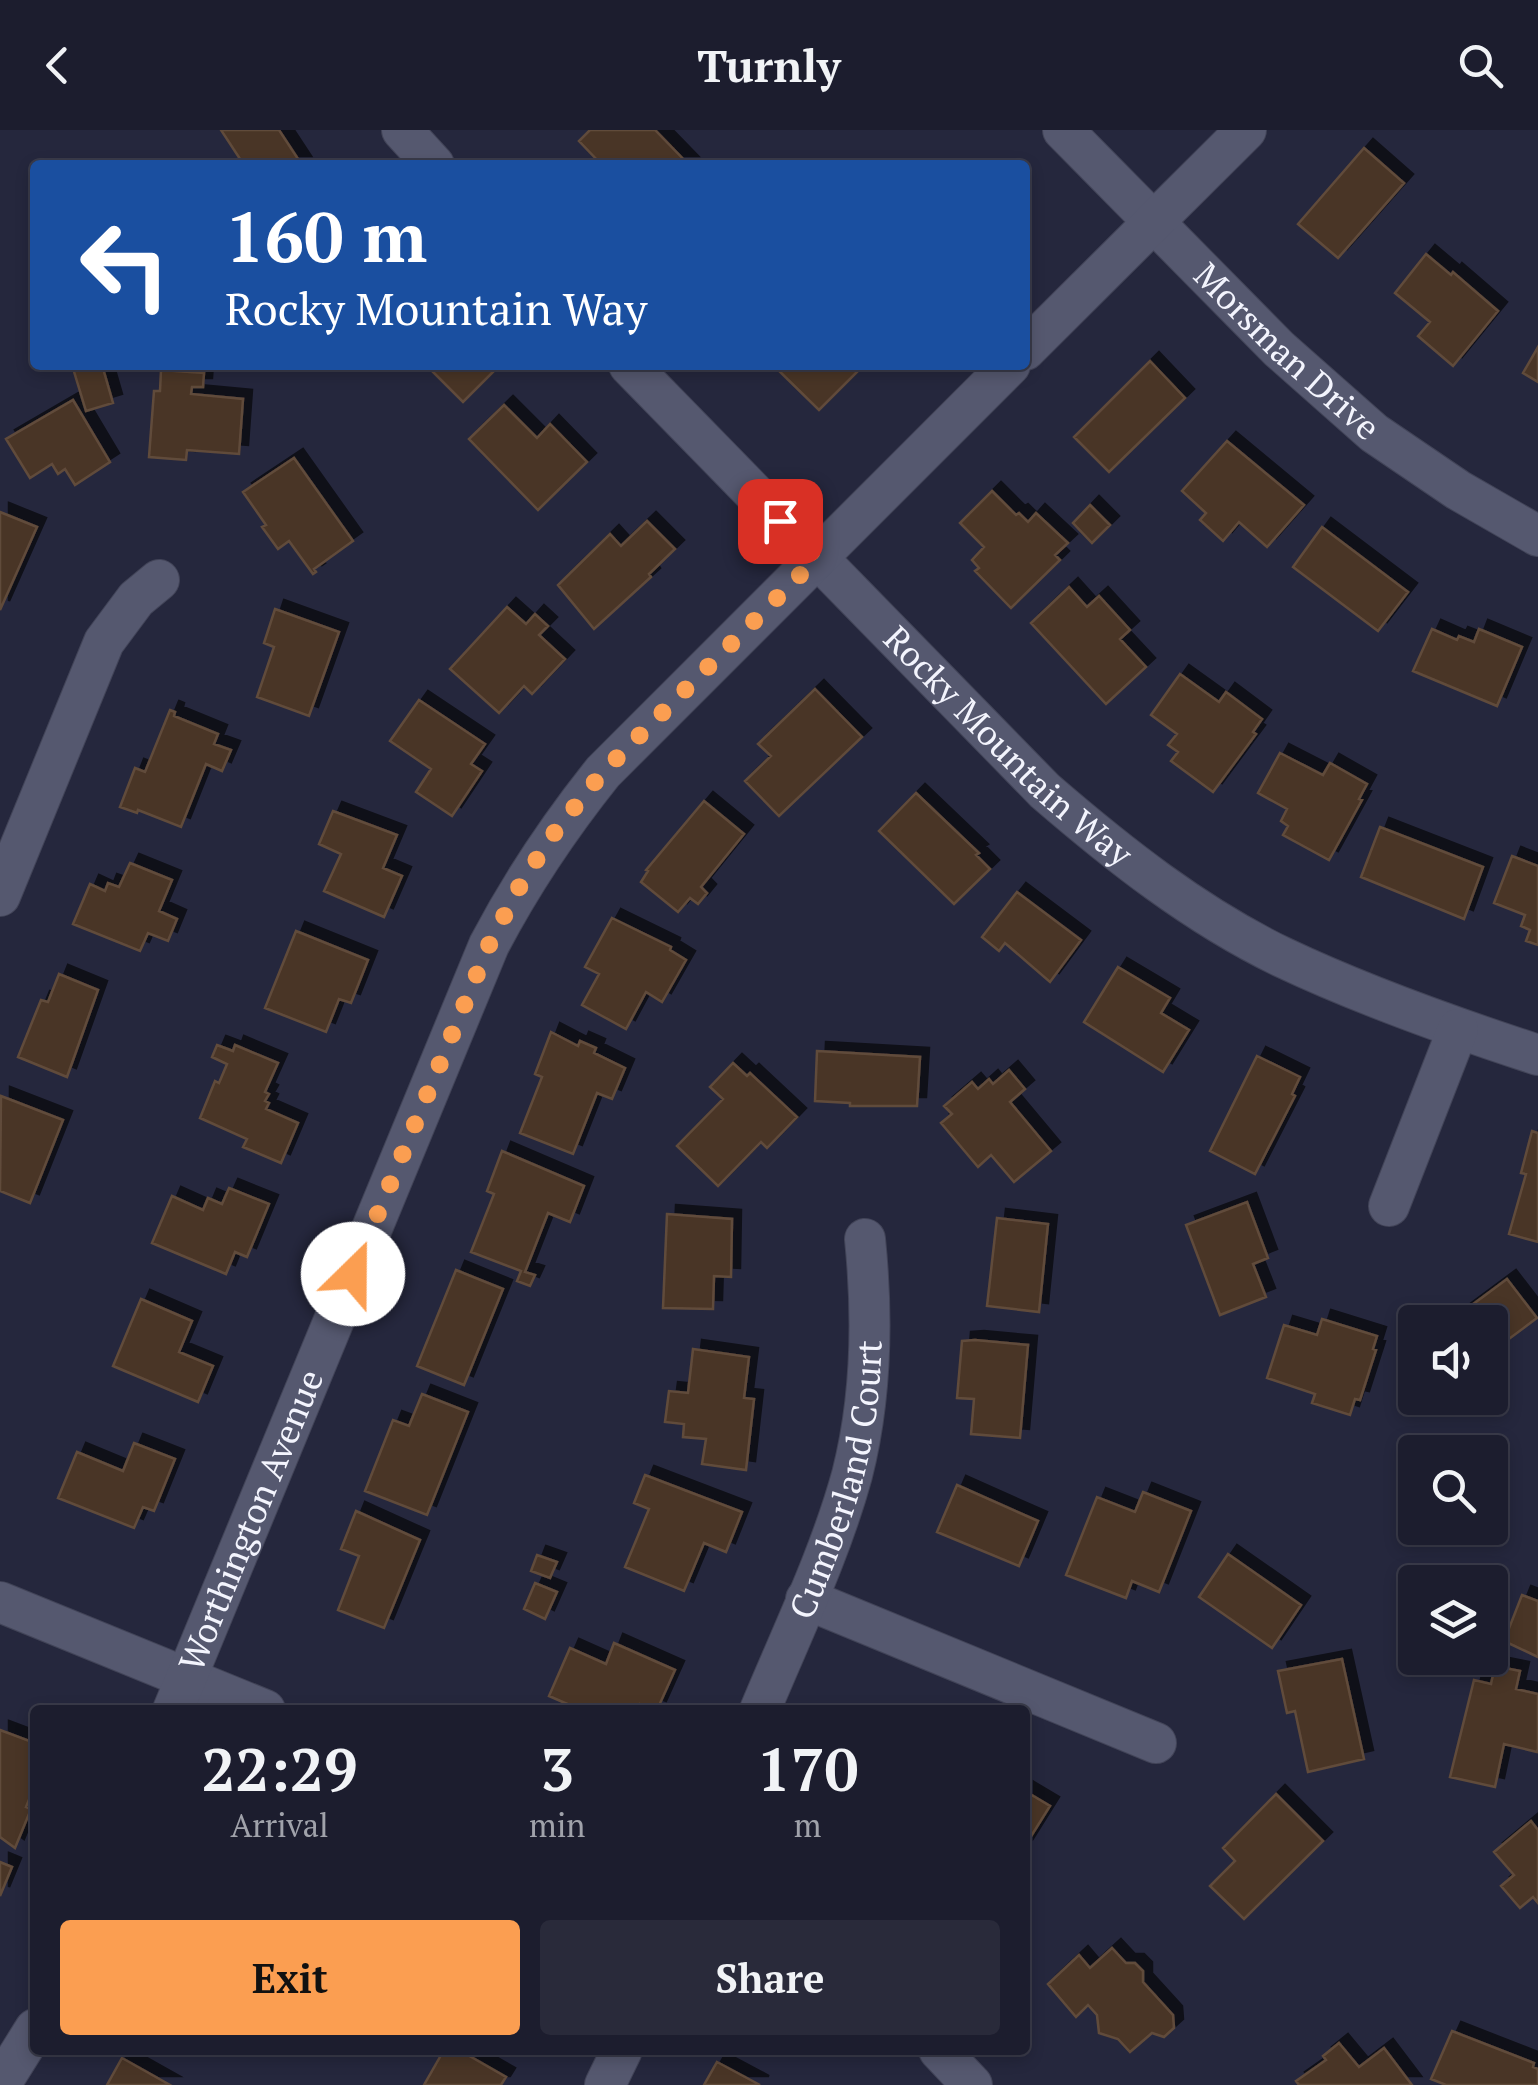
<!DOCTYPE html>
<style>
body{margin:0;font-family:"PT Serif",serif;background:#292a3a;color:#f1f3f6;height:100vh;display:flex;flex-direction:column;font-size:38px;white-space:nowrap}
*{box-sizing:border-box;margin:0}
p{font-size:32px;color:#a0a2aa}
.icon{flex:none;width:55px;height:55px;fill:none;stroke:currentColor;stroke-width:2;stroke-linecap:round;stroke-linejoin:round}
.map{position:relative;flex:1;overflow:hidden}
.drawer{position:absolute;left:30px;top:1575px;width:1000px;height:350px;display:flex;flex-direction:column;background:#1c1d2e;border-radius:10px;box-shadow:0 5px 15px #0003,0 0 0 2px #3a3b4a}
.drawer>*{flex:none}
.banner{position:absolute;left:30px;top:30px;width:1000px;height:210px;border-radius:10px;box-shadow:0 5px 15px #0003,0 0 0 2px #3a3b4a;background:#1a4fa0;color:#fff;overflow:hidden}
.buttons{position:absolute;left:1398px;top:1175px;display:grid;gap:20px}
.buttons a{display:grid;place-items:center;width:110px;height:110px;border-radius:10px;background:#1c1d2e;box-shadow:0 5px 15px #0003,0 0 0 2px #3a3b4a;font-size:50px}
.pin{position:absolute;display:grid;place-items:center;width:85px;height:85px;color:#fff;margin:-42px;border-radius:20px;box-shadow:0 5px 15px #0006}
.me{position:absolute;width:110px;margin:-55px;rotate:23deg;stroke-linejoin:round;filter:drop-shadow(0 0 8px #0008)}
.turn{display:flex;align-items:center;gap:35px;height:210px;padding:0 30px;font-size:45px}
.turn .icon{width:130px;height:130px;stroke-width:2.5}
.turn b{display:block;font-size:70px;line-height:85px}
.eta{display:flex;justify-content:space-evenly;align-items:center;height:170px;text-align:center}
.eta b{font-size:60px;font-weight:700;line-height:70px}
.button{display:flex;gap:20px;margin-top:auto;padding:20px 30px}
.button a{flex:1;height:115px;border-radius:10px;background:#fb9e51;color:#111;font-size:40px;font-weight:700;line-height:115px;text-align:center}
.button a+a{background:#292a3a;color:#f1f3f6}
header{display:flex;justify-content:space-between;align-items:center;height:130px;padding:0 30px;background:#1c1d2e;font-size:45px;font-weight:700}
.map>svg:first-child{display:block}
</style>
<header><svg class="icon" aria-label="back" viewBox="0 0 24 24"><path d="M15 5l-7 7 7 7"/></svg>Turnly<svg class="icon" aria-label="search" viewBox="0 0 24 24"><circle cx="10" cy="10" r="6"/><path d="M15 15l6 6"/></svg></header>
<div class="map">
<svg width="1538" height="1955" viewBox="0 0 1538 1955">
<defs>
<filter id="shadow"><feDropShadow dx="9" dy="-9" stdDeviation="0" flood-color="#0009"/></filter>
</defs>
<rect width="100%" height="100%" fill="#25273d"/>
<path fill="#4a3526" stroke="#614b3b" stroke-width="2.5" filter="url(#shadow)" d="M221 0H279L302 35H244Z
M590 0H655L689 35H602L579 11Z
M1364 18 1404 53 1338 128 1298 94Z
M1426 124 1451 145 1453 142 1498 181 1453 236 1418 206 1430 192 1395 163Z
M1538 217V252L1523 243Z
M1150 231 1185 268 1109 342 1074 307Z
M72 235H102L113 273 86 281Z
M426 235H494L497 238 463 272Z
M773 235H864L819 280Z
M161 240 204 243 203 257H192L191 264 243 269 239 324 187 320 186 330 149 327 154 261H160Z
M73 270 110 332 75 355 65 339 58 344 52 334 30 348 6 309Z
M504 275 537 308 550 294 587 332 538 380 469 309Z
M1227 311 1304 375 1267 417 1239 392 1223 411 1200 390 1206 383 1182 361Z
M294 328 353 411 314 439 316 442 313 444 289 411 278 419 262 397 266 395 243 362Z
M992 361 1016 385 1019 383 1028 392 1036 383 1068 413 1055 425 1060 430 1011 478 975 441 979 438 972 430 984 417 960 393Z
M1090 375 1110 395 1092 413 1073 393Z
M0 382 37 397 0 480Z
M647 391 675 419 649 444 651 447 594 499 558 455 610 404 621 416Z
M1322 397 1408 462 1378 501 1293 437Z
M1069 457 1087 477 1099 466 1130 500 1120 509 1146 537 1106 574 1031 493Z
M507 477 526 494 535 484 548 496 539 505 565 529 532 564 524 556 499 583 450 539Z
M275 479 339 502 309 586 257 567 274 517 264 513Z
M1432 499 1457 510 1459 506 1474 512 1479 499 1522 517 1497 576 1413 541Z
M1180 544 1219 572 1226 562 1262 589 1253 602 1256 604 1213 662 1171 631 1178 622 1168 615 1177 604 1151 585Z
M815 559 862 607 779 686 745 651 771 626 758 614Z
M419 570 485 614 471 634 482 641 452 686 416 662 431 639 390 611Z
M170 580 175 582 174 586 218 604 214 614 231 620 222 641 206 634 181 697 138 680 137 683 120 677 135 638 145 642Z
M1280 623 1323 645 1330 633 1367 654 1359 669 1362 670 1329 730 1283 705 1288 696 1281 691 1287 679 1258 663Z
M916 663 979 723 976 725 990 739 954 774 879 701Z
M704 671 744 704 701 757 707 763 698 774 690 768 678 782 641 752 648 741 646 740Z
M333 681 397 705 383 738 402 746 384 787 324 761 341 724 319 714Z
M1380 697 1483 737 1464 789 1361 747Z
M1512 726 1538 736V815L1526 811 1530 800 1521 796 1525 785 1494 773Z
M130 733 172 750 159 781 177 789 168 811 148 803 140 821 73 794 90 754 105 761 108 753 119 757Z
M1017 762 1081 810 1050 852 1005 813 999 821 982 807Z
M612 788 671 817 670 820 686 830 662 872 646 862 626 899 582 875 599 844 585 837Z
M296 801 368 830 351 873 339 869 326 902 265 878Z
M1118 837 1170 868 1161 883 1189 900 1163 942 1084 892Z
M59 844 98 860 67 947 18 927 41 870 48 872Z
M551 902 578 916 580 911 596 918 594 923 625 938 612 969 597 963 573 1024 520 1003 542 947 535 944Z
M217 915 233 921 235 915 278 933 265 962 269 964 265 971 269 973 266 979 298 993 281 1033 243 1017 247 1009 200 988 215 951 219 953 227 934 212 927Z
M817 921 920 927 917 976H850V973L815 971Z
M1257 926 1300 947 1292 964 1295 966 1255 1044 1210 1021Z
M733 933 747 946 750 943 797 987 767 1018 761 1012 718 1056 677 1016 723 969 710 957Z
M1009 940 1025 959 1010 972 1051 1021 1014 1052 991 1025 978 1037 941 993 952 984 944 976 972 952 978 959 989 949 993 954Z
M1 966 63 990 30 1073 0 1061Z
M1532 1001 1538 1003V1112L1509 1104 1526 1044 1521 1043Z
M502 1021 584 1056 570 1092 548 1083 525 1142 535 1145 530 1156 517 1151 521 1141 471 1122 494 1064 487 1061Z
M229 1058 269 1074 247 1127 235 1122 226 1144 152 1113 172 1066 203 1080 208 1068 222 1074Z
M1247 1072 1268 1128 1253 1134 1266 1167 1220 1185 1186 1095Z
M667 1084 732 1089 731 1147 714 1146 713 1179 663 1178Z
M997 1088 1048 1094 1039 1182 987 1176Z
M456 1140 503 1159 464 1255 417 1236Z
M1507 1149 1537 1188 1490 1223V1192H1449Z
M141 1169 192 1191 179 1222 213 1236 198 1272 113 1236Z
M1322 1189 1377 1206 1373 1219 1376 1220 1360 1270 1355 1269 1350 1285 1312 1273 1315 1264 1267 1248 1284 1195 1317 1205Z
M975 1210 1028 1215 1020 1308 971 1304 974 1269 957 1268 962 1211Z
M693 1219 749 1227 744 1268 754 1269 746 1340 702 1334 706 1309 683 1307 684 1294 665 1292 669 1261 688 1263Z
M422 1264 468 1282 427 1385 365 1361 393 1290 409 1296Z
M134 1313 175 1329 154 1381 143 1377 134 1398 58 1368 77 1322 123 1341Z
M645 1345 742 1382 726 1422 704 1413 684 1461 625 1437 649 1379 634 1373Z
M957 1355 1038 1391 1019 1436 937 1402Z
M1143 1362 1191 1381 1159 1462 1132 1451 1126 1468 1066 1445 1097 1367 1135 1382Z
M356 1381 420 1410 384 1498 338 1480 359 1426 341 1419Z
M1228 1424 1301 1475 1272 1518 1199 1467Z
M537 1425 557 1432 550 1448 531 1441Z
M535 1453 557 1462 545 1489 524 1479Z
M1522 1465 1538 1471V1527L1504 1511Z
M614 1513 675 1540 657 1580 640 1574 637 1580H581L549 1566 570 1518 606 1534Z
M1342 1529 1364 1629 1308 1642 1295 1581 1287 1583 1278 1541Z
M1495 1536 1520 1541 1516 1559 1538 1564V1619L1537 1622 1504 1614 1495 1657 1450 1647 1474 1550 1491 1554Z
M0 1600 35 1613V1655L26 1677 31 1679 15 1718 0 1707Z
M1025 1661 1050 1676 1025 1716Z
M1276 1664 1323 1711 1244 1789 1210 1756 1235 1731 1223 1718Z
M1531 1691 1538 1700V1773L1533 1767 1520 1778 1501 1756 1514 1745 1494 1722Z
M0 1732 12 1737 0 1766Z
M1112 1818 1126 1833H1135L1143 1841V1852L1173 1885 1174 1898 1164 1907 1152 1903 1130 1922 1118 1909 1099 1903 1097 1885 1088 1875 1076 1887 1048 1854 1079 1825 1090 1838Z
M1452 1901 1534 1933 1533 1937 1538 1939V1955H1446L1431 1949Z
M1339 1913 1359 1937 1384 1918 1412 1955H1299L1296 1951 1326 1930 1323 1926Z
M444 1920H459L506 1947 501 1955H424Z
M122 1928 170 1955H107Z
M717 1932 760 1955H704Z"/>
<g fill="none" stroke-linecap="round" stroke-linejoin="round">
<defs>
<g id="street">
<path d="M402 0 434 35"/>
<path id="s1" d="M1063 0 1279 219 1374 303 1458 360 1538 406"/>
<path d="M1025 220 1246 0"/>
<path id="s2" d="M629 235 1045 661C1118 724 1195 785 1282 827 1364 866 1452 897 1538 925"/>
<path d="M0 766 104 512 136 469 159 450"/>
<path d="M1389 1076 1458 899"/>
<path d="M806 1469 1156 1613"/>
<path d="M0 1472 265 1580"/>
<path id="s3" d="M173 1580 489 815C522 752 559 697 603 642L1010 235"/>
<path id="s4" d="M760 1580C792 1503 830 1425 852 1345 872 1267 873 1188 865 1109"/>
<path d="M939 1920 972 1955"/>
<path d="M0 1955 35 1899"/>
<path d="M605 1955 622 1920"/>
</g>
</defs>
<use href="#street" stroke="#424458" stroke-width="42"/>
<use href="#street" stroke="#55586f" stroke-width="40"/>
</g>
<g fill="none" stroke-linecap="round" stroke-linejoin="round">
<path stroke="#fb9e51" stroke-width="18" stroke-dasharray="0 32.4" d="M353 1144 489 815 523 750 557 699 603 642 817 428 780 391"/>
</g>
<g text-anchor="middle" stroke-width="8" stroke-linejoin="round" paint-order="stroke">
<g font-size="35" fill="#f3f4fd" stroke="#25273d">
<text dy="12" stroke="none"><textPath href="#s1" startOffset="315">Morsman Drive</textPath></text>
<text dy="12" stroke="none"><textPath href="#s2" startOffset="538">Rocky Mountain Way</textPath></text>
<text dy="12" stroke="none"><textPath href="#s4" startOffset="245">Cumberland Court</textPath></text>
<text dy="12" stroke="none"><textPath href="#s3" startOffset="205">Worthington Avenue</textPath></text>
</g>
</g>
</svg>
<div class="buttons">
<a><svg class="icon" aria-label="sound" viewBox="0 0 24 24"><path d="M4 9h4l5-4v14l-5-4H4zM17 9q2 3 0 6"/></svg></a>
<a><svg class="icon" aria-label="search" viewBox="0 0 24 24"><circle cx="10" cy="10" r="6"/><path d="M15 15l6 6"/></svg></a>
<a><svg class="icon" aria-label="layers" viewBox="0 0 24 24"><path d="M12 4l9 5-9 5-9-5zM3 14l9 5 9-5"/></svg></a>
</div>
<div class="pin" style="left:780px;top:391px;background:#d93025"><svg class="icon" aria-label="arrive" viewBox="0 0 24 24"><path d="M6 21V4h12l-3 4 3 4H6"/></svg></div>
<svg class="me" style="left:353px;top:1144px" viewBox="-20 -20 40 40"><circle r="19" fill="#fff"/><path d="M0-13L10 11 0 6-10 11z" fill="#fb9e51"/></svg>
<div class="banner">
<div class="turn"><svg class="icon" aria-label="left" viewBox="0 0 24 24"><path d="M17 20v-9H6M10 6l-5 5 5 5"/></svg><div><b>160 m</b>Rocky Mountain Way</div></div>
</div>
<section class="drawer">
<div class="eta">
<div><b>22:29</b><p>Arrival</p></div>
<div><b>3</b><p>min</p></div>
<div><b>170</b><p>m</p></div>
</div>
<div class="button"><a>Exit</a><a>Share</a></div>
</section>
</div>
